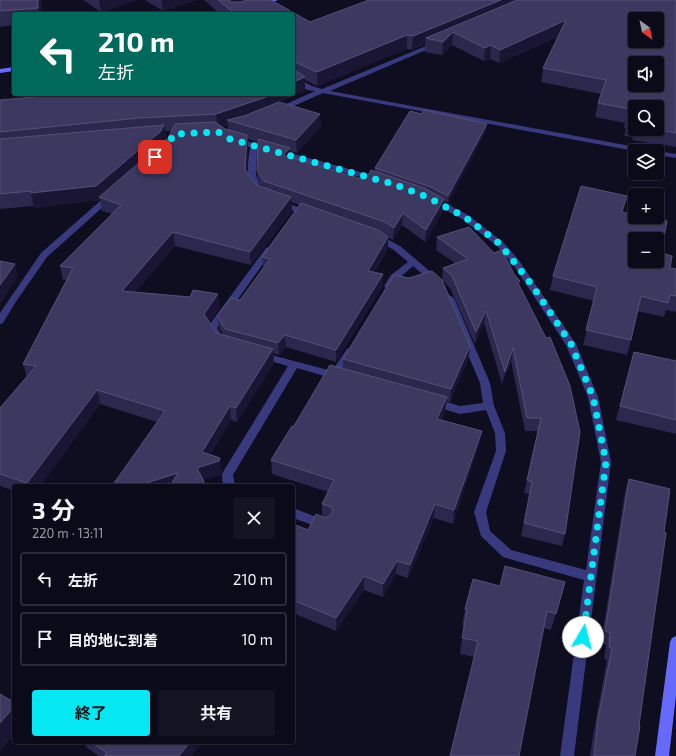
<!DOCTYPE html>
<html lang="ja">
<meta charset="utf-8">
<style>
body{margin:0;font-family:"Exo 2","Noto Sans JP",sans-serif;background:#141321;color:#f1f3f6;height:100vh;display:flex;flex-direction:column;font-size:15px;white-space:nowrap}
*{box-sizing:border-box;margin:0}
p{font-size:13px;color:#9a9aa2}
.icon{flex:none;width:22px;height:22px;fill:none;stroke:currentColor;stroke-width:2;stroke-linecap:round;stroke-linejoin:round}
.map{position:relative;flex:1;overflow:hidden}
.sheet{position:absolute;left:12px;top:484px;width:283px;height:260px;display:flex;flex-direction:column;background:#0b0a18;border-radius:4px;box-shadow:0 1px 3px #0004,0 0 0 1px #2b2b37}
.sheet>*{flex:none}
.hud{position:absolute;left:12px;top:12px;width:283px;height:84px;border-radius:4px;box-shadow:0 1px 3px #0004,0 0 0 1px #2b2b37;background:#00695c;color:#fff;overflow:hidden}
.needle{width:26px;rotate:147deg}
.controls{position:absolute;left:628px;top:12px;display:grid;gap:8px}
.controls a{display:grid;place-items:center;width:36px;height:36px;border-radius:4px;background:#0b0a18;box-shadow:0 1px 3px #0004,0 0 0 1px #2b2b37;font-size:20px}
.pin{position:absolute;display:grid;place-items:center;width:34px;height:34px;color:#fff;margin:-17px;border-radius:8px;box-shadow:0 2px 6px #0006}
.me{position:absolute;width:44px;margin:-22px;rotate:8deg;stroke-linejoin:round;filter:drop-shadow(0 0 3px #0008)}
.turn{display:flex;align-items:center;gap:14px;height:84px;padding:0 20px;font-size:18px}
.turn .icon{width:52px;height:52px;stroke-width:2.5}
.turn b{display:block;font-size:28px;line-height:34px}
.round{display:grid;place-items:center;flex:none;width:42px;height:42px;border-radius:4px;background:#141321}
.summary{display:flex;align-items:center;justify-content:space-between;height:68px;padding:0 20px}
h1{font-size:24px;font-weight:700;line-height:30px}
.button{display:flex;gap:8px;margin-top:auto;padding:8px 20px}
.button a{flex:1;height:46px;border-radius:4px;background:#05e7f2;color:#111;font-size:16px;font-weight:700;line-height:46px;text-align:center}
.button a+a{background:#141321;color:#f1f3f6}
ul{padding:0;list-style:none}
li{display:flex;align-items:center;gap:12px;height:54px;margin:0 8px 6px;padding:0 12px;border:2px solid #2b2b37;border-radius:4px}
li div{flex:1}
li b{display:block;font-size:15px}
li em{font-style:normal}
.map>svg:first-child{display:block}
</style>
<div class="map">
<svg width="676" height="756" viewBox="0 0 676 756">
<rect width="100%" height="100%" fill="#0f0d20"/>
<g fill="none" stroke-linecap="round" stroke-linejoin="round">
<path fill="#393a7e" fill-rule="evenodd" d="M438 41 441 43 440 44 330 91 647 149 651 151H635L323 93 280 112 273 110 315 91 307 90 293 81V76L312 86 322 89Z
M233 139H239L382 178 383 180 379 182 257 149 256 175 261 190 260 192H254C245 178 248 163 250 147L233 143Z
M656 151H657L676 154V158L657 155Z
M107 195H113L114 197 47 257 15 303 3 323 0 324V313L41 253Z
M428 197H434L468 215 503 242 518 259 576 344 598 397 611 462 574 756H560L584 580 503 557 481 536 474 512 496 451 495 433 486 410 460 414 430 405 429 402 434 398 460 406 483 403 480 383 444 298 446 296 449 295 454 298 490 383 494 406 505 433 506 451 486 512 490 531 511 550 586 570 601 462 588 397 566 345 512 263 497 246 462 219 428 201Z
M276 201H282L313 213 309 216 276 205Z
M377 234 400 246 439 279 441 281 439 283H433L413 266 398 279 392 288H386L384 286 391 275 408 262 394 250 374 239 373 237 374 235Z
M269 247 273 250 217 328 224 339 222 341H216L207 328 266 248Z
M350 348 355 351 341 373 343 376 342 378 338 380 297 368 233 475 235 486H223L222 475 223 472 288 366 257 357 255 355 257 353 260 352 332 371 347 349Z
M293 508 330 522 332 525 330 528 326 530 293 518Z"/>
<path fill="#666afc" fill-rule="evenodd" d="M269 0H278L241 14H232Z
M14 67V71L0 73V69Z
M676 636V696L669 756H655L670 642 672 638Z"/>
</g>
<path fill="#2b274d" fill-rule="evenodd" d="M0 0H42V14H14V25L0 27Z
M83 0H137L101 12Z
M145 0H197L163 11Z
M204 0H271L310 22 676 0V147L632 140 633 137 624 136 626 129 624 128 625 123 595 117 598 103 601 94 541 82 543 68 559 36 499 63 490 59 484 61 452 45 442 55 425 52V44L412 50 407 49 317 86 305 80V91L266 107 320 114 321 127 297 153 290 151V157L365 180 375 172V168L486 131 448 203 444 201 443 211 425 242 402 225 393 240 384 235 388 237V249L374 272 383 286 336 362 286 347 279 355 273 353 274 363 237 422 231 420 210 455 222 472 221 475 157 422 100 404 40 486H14V491L0 486V408L27 377 23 364 67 280H63L60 266 112 214 102 211 100 200 34 208V206L0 209V100L293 94V14H220ZM635 107 657 129H635ZM228 125V130L225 129 222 127ZM165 131H172L168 138 165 140 166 139ZM248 139 258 142 257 171 258 183 261 187 256 185 247 172 248 148ZM291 202 300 205 262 257 263 268 240 300 217 316 219 328 223 335 216 333 209 323 220 308 135 292 175 246 251 265 292 211Z
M623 213 661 253 670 268 676 269V312L666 310 664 317 637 311 631 340 627 355 583 345 594 301 550 290 553 276Z
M437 237 520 285 565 534 562 546 521 536 530 494 524 493 538 431H525L511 361 502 384 484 323 475 344 450 288 442 280 443 268 455 263 436 250Z
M470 346 468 359 450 402 447 401 445 411 442 420 479 445 453 524 434 518 408 578 396 574 383 597 364 590 336 631 293 613V524L308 530 322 517V504L328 492 272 474 271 460 294 426 343 369V359Z
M634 352 676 361V434L616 420Z
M629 479 639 725 635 756H590L594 730 607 660 604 659 606 645 601 643 625 492Z
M565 582 551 630 543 628 474 657 460 654 464 626H462L465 609 500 586Z
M84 742H202L191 756H99L86 747Z"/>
<path fill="#191533" d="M38 0H42V14H39L38 8Z
M99 0H137L101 12Z
M162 0H197L163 11Z
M230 0H255V4L230 2Z
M501 0H530L453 32 452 45 442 55 443 42 426 38 425 44 412 50 413 36Z
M566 20 564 33 499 63 500 50Z
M407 35V49L317 86V72Z
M491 45 490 59 484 61 485 48Z
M305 77V91L266 107V111L227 120 228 125 218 129 216 114 263 94H293V82Z
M320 114 321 127 297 153 296 140Z
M487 124 486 131 448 203V196Z
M164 125 166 139 162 146 99 197 100 200H99L34 208 31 193Z
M247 135 248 148 246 183 245 169Z
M290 148V160L283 155Z
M291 197 292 211 251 265 250 252Z
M444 199 443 211 425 242 426 230Z
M403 213 402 225 393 240 394 228Z
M173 232 175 246 125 305 122 291Z
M388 237V249L367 282 368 271Z
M15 264 18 277 0 304V285Z
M383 274V286L336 362V350Z
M218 294 220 308 206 328 204 314Z
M486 311 484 323 475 344 476 332Z
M285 335 286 347 279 355 278 343Z
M470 346 468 359 450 402 451 389Z
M513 348 511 361 502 384 505 372Z
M273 349 274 363 237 422 236 408Z
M97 390 100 404 40 486H28L27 483Z
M447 397 445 411 436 433 437 419Z
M230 406 231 420 204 465 220 458 222 472 221 475 199 481 197 468 202 452Z
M482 431 479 445 453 524 454 510Z
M178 473 180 486H137Z
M435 504 434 518 408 578 410 565Z
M397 561 396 574 383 597V584Z
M364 576V590L336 631V618Z
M14 707V734L0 751V723Z
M190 742H202L191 756H179Z"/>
<path fill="#3d3860" stroke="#545079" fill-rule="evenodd" d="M0 0H38V8L0 11Z
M218 0H230V2H241L247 0H271L310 22 369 0H501L413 36 407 35 317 72 293 61V14H235Z
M517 0H676V133L654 129H657V107H635V123L628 121 630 115 627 114 629 109 598 103 606 80 543 68 566 20 500 50 491 45 485 48 453 32 443 42 426 38ZM635 19H657V41H635ZM635 63H657V85H635Z
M293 69 305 77 293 82Z
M67 94H263L260 95 266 97 216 114 139 118 0 132V100Z
M279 102 320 114 296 140 227 120 244 116Z
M424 110 487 124 448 196 431 187 375 168 410 111 422 114Z
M215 122 225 129 247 135 245 169 256 185 291 197 250 252 173 232 122 291 190 297 193 290 218 294 204 314 216 333 273 349 236 408 230 406 202 452 220 458 219 461 197 468 206 486H170L178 473 137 486H112L165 411 97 390 27 483 0 474V408L36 366 23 364 73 268 60 266 121 205 99 197 168 138 175 124Z
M164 125 160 132 96 186 31 193V191L0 194V139Z
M258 139 290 148 283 155 365 180 371 170 424 188 444 199 426 230 403 213 394 228 385 222 264 181 257 171Z
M581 186 627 196 622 212 635 215V217H645L667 221 661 253 672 256 670 268 676 269V296L670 295 668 303 641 296 631 340 586 330 597 287 553 276ZM635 239H657V261H635Z
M301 203 378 230 388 237 368 271 383 274 336 350 285 335 278 343 225 329 217 316 231 298 240 300 270 259 262 257Z
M469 227 494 253 502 250 514 274 520 281 518 283 546 338 550 337 570 386 580 432 565 534 524 523 532 482 527 480 541 418H527L513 348 505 372 486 311 476 332 452 276 443 268 468 259 437 237Z
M0 261 15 264 0 285Z
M432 271 442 280 470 346 451 389 343 359 394 275 409 278Z
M634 352 676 361V420L620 406Z
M330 365 447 397 437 419 482 431 454 510 435 504 410 565 397 561 383 584 364 576 336 618 293 600V524L308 530 316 514 325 518 331 515 333 510 331 507 322 504 334 480 271 460 292 426H294Z
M629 479 670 489 664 532 666 533 639 725 640 726 635 756H594L598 719 612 648 609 647 610 633 605 631Z
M505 566 565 582 556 614 547 611 519 756H450L478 641 462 638 467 610 465 609 473 579 500 586Z
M0 694 14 702V707L0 723Z
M91 742H190L179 756H104L107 753Z"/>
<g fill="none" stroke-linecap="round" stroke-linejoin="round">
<path stroke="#05e7f2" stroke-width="7" stroke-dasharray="0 12.6" d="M155 157 166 148 174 134 218 132 230 139 393 184 427 197 465 217 500 244 532 285 571 344 593 397 606 462 583 637"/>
</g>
</svg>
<div class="controls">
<a><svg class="needle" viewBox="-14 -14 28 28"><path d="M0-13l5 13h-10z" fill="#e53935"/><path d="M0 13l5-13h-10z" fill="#9a9aa2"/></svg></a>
<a><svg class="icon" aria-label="sound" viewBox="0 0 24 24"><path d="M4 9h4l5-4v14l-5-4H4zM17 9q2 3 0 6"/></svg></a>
<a><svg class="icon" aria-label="search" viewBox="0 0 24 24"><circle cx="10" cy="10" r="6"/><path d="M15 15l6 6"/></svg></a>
<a><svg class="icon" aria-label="layers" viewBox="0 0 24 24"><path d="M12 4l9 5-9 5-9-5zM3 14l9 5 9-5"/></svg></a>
<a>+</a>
<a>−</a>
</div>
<div class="pin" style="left:155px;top:157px;background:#d93025"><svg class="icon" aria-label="arrive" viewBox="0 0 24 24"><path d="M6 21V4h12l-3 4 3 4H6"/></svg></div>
<svg class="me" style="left:583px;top:637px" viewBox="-20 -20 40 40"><circle r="19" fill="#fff"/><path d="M0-13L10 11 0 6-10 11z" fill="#05e7f2"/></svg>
<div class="hud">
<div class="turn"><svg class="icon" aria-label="left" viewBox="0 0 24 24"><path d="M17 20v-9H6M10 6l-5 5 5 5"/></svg><div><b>210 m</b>左折</div></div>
</div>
<section class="sheet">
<div class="summary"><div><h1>3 分</h1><p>220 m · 13:11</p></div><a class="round"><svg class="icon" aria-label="close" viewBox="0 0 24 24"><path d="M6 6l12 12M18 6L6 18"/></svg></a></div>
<ul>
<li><svg class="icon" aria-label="left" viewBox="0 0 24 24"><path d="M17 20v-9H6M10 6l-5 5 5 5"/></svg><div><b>左折</b></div><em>210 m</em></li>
<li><svg class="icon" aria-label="arrive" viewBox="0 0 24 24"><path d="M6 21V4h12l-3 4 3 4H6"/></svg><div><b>目的地に到着</b></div><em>10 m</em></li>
</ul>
<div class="button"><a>終了</a><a>共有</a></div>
</section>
</div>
